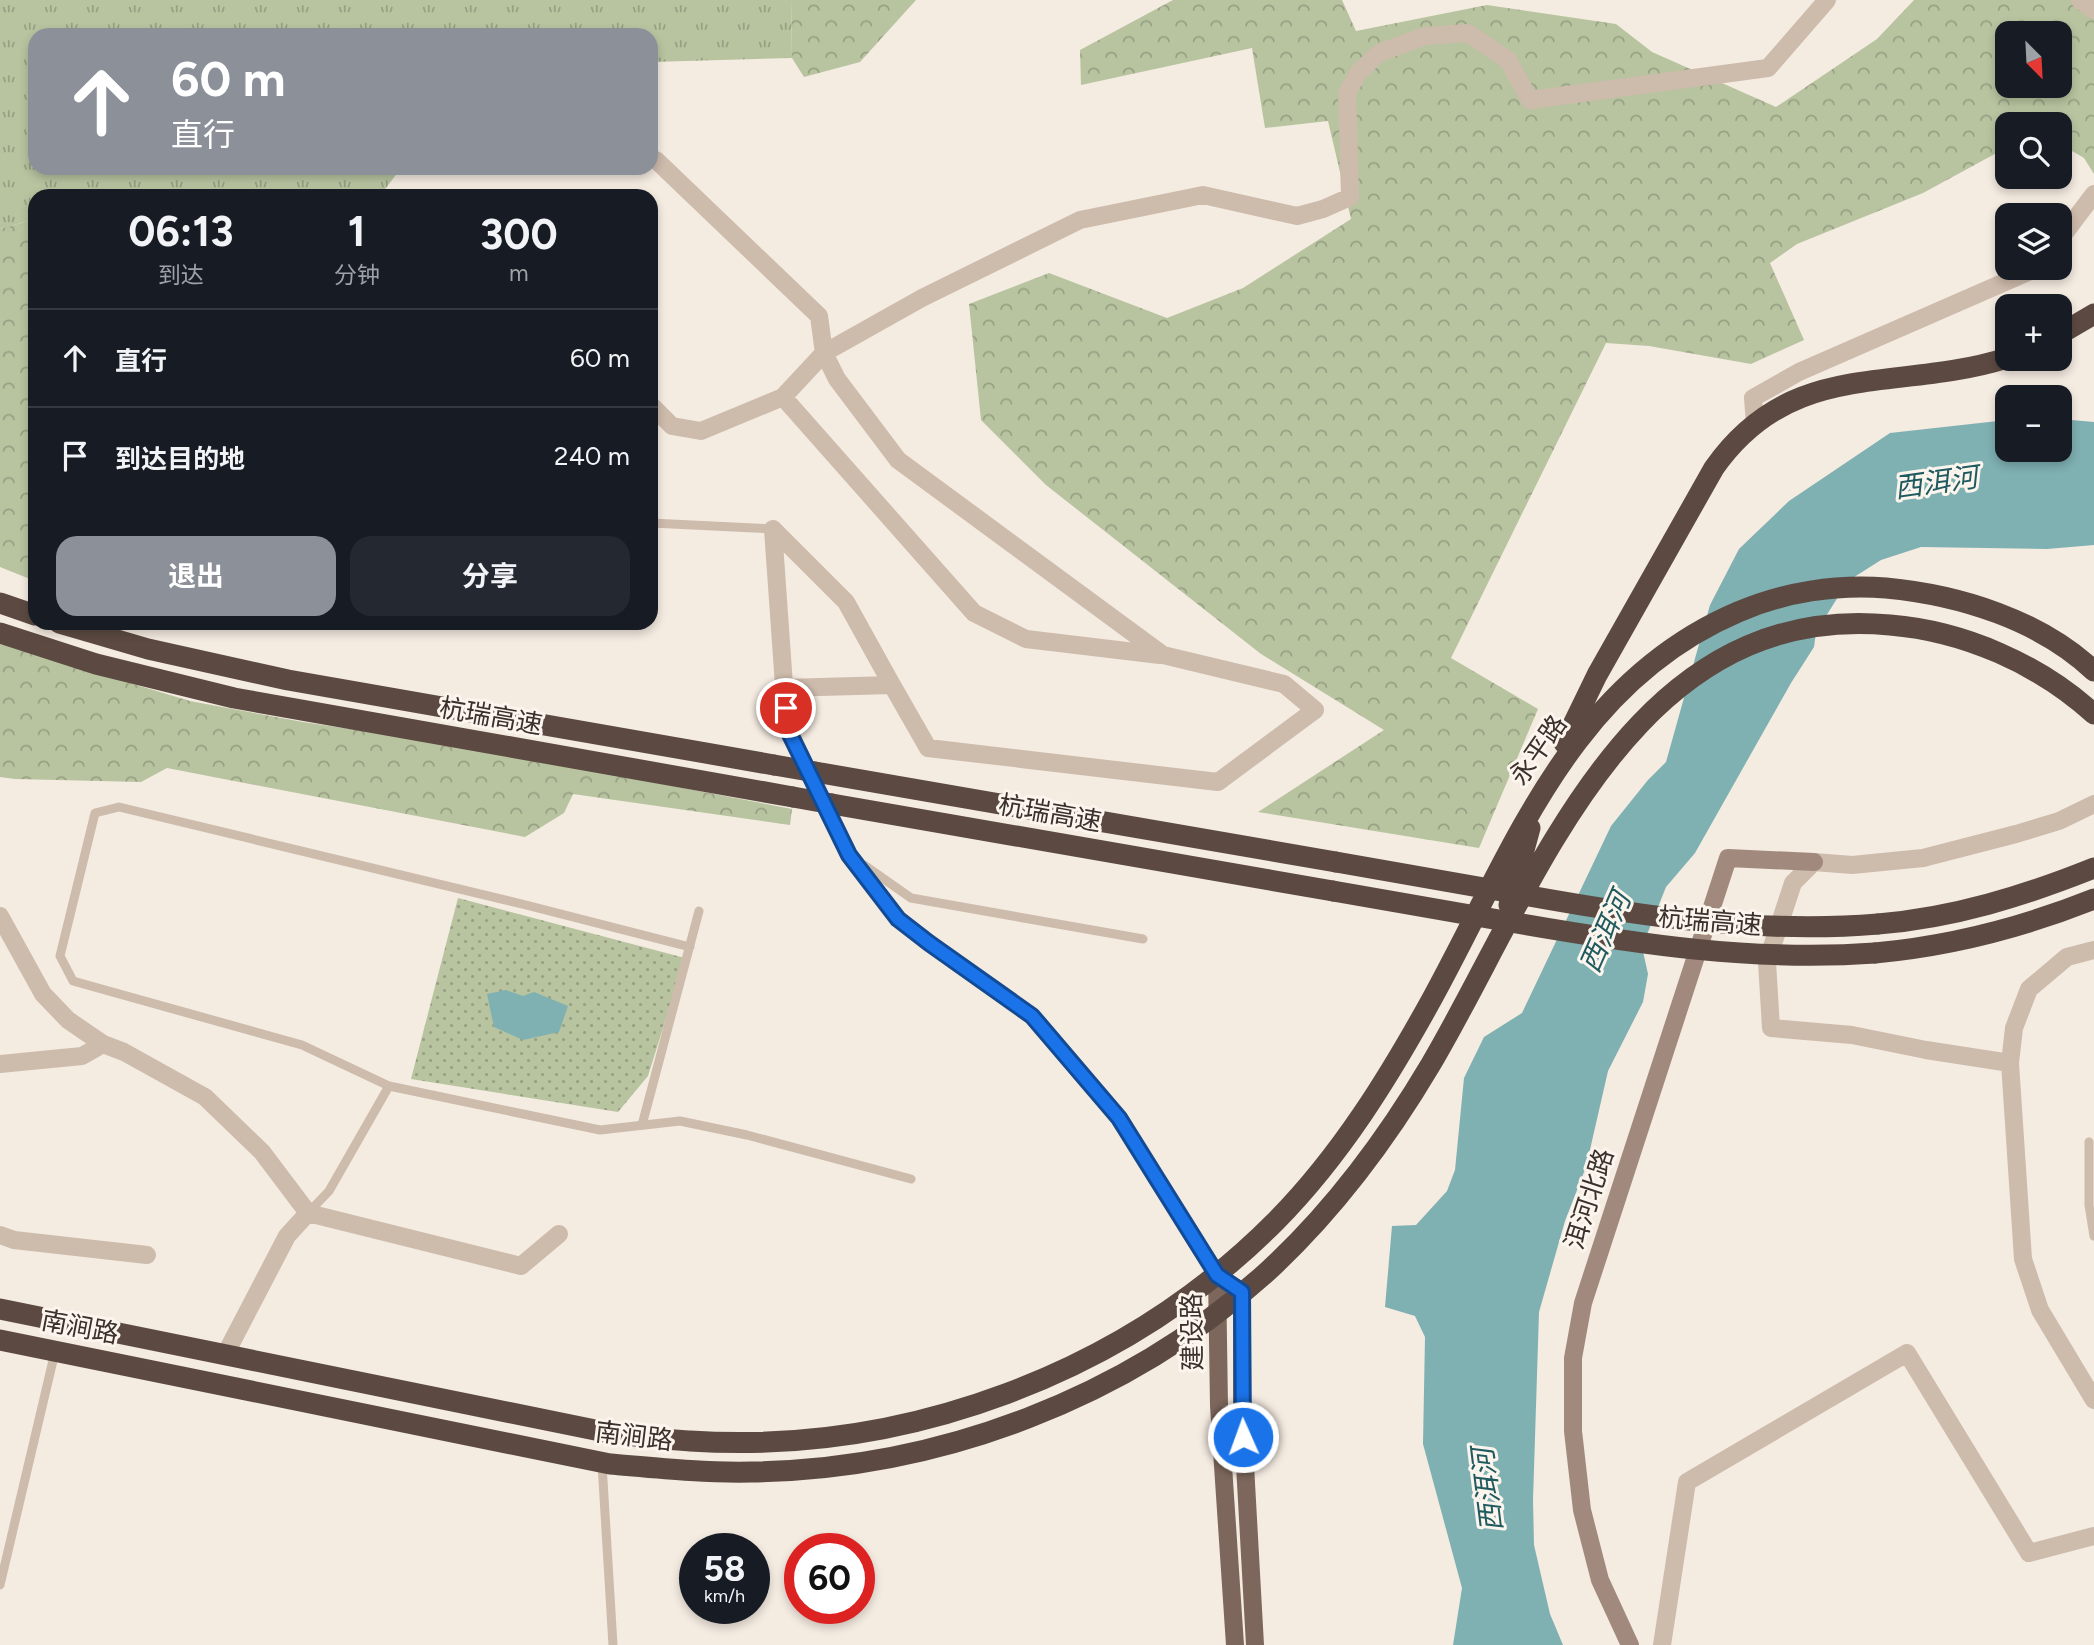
<!DOCTYPE html>
<html lang="zh">
<meta charset="utf-8">
<style>
body{margin:0;font-family:Figtree,"Noto Sans SC",sans-serif;background:#242831;color:#f1f3f6;height:100vh;display:flex;flex-direction:column;font-size:26px;white-space:nowrap}
*{box-sizing:border-box;margin:0}
p{font-size:23px;color:#9ea1a6}
.icon{flex:none;width:38px;height:38px;fill:none;stroke:currentColor;stroke-width:2;stroke-linecap:round;stroke-linejoin:round}
.map{position:relative;flex:1;overflow:hidden}
.panel{position:absolute;left:28px;top:189px;width:630px;height:441px;display:flex;flex-direction:column;background:#171b24;border-radius:21px;box-shadow:0 4px 10px #0003}
.panel>*{flex:none}
.top-card{position:absolute;left:28px;top:28px;width:630px;height:147px;border-radius:21px;box-shadow:0 4px 10px #0003;background:#8c9099;color:#fff;overflow:hidden}
.needle{width:46px;rotate:156deg}
.fabs{position:absolute;left:1995px;top:21px;display:grid;gap:14px}
.fabs a{display:grid;place-items:center;width:77px;height:77px;border-radius:14px;background:#171b24;box-shadow:0 4px 10px #0003;font-size:35px}
.speed{position:absolute;left:679px;top:1533px;display:flex;gap:14px;font-size:35px;font-weight:700;text-align:center}
.speed>*{display:grid;place-content:center;width:91px;height:91px;border-radius:50%;background:#171b24;box-shadow:0 4px 10px #0003;line-height:1}
.speed small{font-size:18px;font-weight:400}
.speed .limit{border:10px solid #d22;background:#fff;color:#111}
.pin{position:absolute;display:grid;place-items:center;width:60px;height:60px;color:#fff;margin:-30px;border:4px solid #fff;border-radius:50%;box-shadow:0 2px 7px #0007}
.me{position:absolute;width:77px;margin:-38px;rotate:358deg;stroke-linejoin:round;filter:drop-shadow(0 0 5px #0008)}
.turn{display:flex;align-items:center;gap:24px;height:147px;padding:0 28px;font-size:32px}
.turn .icon{width:91px;height:91px;stroke-width:2.5}
.turn b{display:block;font-size:49px;line-height:60px}
.eta{display:flex;justify-content:space-evenly;align-items:center;height:119px;text-align:center}
.eta b{font-size:42px;font-weight:700;line-height:49px}
.button{display:flex;gap:14px;margin-top:auto;padding:14px 28px}
.button a{flex:1;height:80px;border-radius:21px;background:#8c9099;color:#fff;font-size:28px;font-weight:700;line-height:80px;text-align:center}
.button a+a{background:#242831;color:#f1f3f6}
ul{padding:0;list-style:none}
li{display:flex;align-items:center;gap:21px;height:98px;padding:0 28px;border-top:2px solid #363941}
li div{flex:1}
li b{display:block;font-size:26px}
li em{font-style:normal}
.map>svg:first-child{display:block}
</style>
<div class="map">
<svg width="2094" height="1645" viewBox="0 0 2094 1645">
<defs>
<pattern id="grass-tufts" width="24" height="20" patternUnits="userSpaceOnUse" patternTransform="scale(1.75)"><rect width="24" height="20" fill="#b8c4a0"/><path d="M3 7l-1-3M5 7V3M7 7l1-3M15 17l-1-3M17 17v-4M19 17l1-3" fill="none" stroke="#97a083"/></pattern>
<pattern id="forest-crowns" width="20" height="18" patternUnits="userSpaceOnUse" patternTransform="scale(1.75)"><rect width="20" height="18" fill="#b8c4a0"/><path d="M2 6a3 3 0 1 1 6 0M12 15a3 3 0 1 1 6 0" fill="none" stroke="#97a083"/></pattern>
<pattern id="garden-dots" width="8" height="8" patternUnits="userSpaceOnUse" patternTransform="scale(1.75)"><rect width="8" height="8" fill="#b8c4a0"/><path d="M2 2h.1M6 6h.1" fill="none" stroke="#97a083" stroke-width="1.8" stroke-linecap="round"/></pattern>
</defs>
<rect width="100%" height="100%" fill="#f4ebe1"/>
<path fill="url(#grass-tufts)" d="M0 0H791L792 58 651 62V35H35V168H401L380 196H35V219L0 229Z"/>
<path fill="url(#forest-crowns)" fill-rule="evenodd" d="M791 0H916L860 62 804 77 792 58Z
M1173 0H1342L1356 31 1487 5 1616 24 1652 52 1776 107 1877 39 1914 0H2094V174L2084 158 2060 144V124H2007V146L2004 149 1923 193 1797 244 1770 263 1804 340 1751 364 1649 346 1606 343 1451 658 1538 709 1479 848 1258 812 1384 730 1261 654 1046 485 981 420 969 304 1049 273 1167 318 1243 288 1351 219 1328 121 1265 128 1252 48 1081 85 1080 50ZM2007 33H2060V86H2007Z
M35 219V581L0 567V229Z
M0 644 190 701 303 722 465 746 792 809 790 825 573 794 564 813 525 837 167 768 141 782 15 779 0 777Z"/>
<path fill="url(#garden-dots)" d="M458 898 685 958 648 1076 618 1112 411 1079Z"/>
<path fill="#7fb0b2" d="M2060 419 2094 422V545L2047 549 1921 547 1881 560 1848 581 1816 632 1814 647 1791 683 1695 853 1666 887 1642 947 1648 974 1643 1002 1608 1071 1586 1167 1565 1221 1539 1312 1533 1500 1534 1545 1550 1614 1563 1645H1453L1462 1588 1423 1444 1425 1337 1415 1316 1385 1307 1392 1226 1416 1225 1447 1191 1455 1170 1464 1078 1484 1037 1522 1013 1611 826 1648 780 1666 762 1710 605 1739 549 1789 501 1890 433 2007 420V450H2060Z
M506 990 523 996 534 992 568 1006 559 1032 523 1040 494 1027 487 994Z"/>
<g fill="none" stroke-linecap="round" stroke-linejoin="round">
<path stroke="#cdbbac" stroke-width="9" d="M651 523 773 529
M864 865 911 898 1143 939
M389 1086 302 1045 73 981 60 956 95 813 119 807 526 905 690 947
M642 1125 699 911
M2089 1142V1205L2094 1236
M308 1213 329 1191 389 1086 600 1130 680 1121 747 1135 911 1179
M602 1464 613 1645
M0 1585 55 1352"/>
<path stroke="#cdbbac" stroke-width="18" d="M2080 0 2094 10
M656 160 819 316 824 353 837 379 898 460 1163 655 1284 684 1315 710 1218 782 928 748 892 685 784 688
M2060 239 2094 194
M783 397 974 613 1026 639 1160 655
M651 405 672 426 701 431 783 397 824 353 922 298 1080 220 1203 195 1297 216 1323 209 1350 197 1347 93 1358 73 1379 53 1425 36 1468 33 1508 60 1530 100 1768 68 1827 0
M1755 423 1753 398 1799 372 2037 268
M773 529 787 728 849 855 898 919 929 943 1032 1016 1119 1118 1217 1275
M773 529 846 602 892 685
M0 916 43 994 68 1020 103 1044 124 1052 205 1097 262 1152 308 1213 521 1266 559 1234
M2094 950 2067 957 2029 989 2014 1028 2010 1063 2023 1259 2040 1310 2094 1400
M2010 1063 1926 1050 1852 1035 1771 1028 1767 962 1793 883 1814 862 1852 865 1923 858 2016 834 2059 821 2094 804
M0 1064 82 1056 103 1044
M0 1235 14 1240 147 1255
M225 1355 287 1236 308 1213
M1662 1645 1687 1482 1907 1353 2029 1553 2094 1536"/>
<path stroke="#a18a7d" stroke-width="18" d="M1630 1645 1600 1580 1582 1510 1573 1431V1358L1583 1303 1728 858 1814 862"/>
<path stroke="#7d675c" stroke-width="18" d="M1217 1275 1242 1292V1411L1255 1645
M1217 1275 1219 1406 1235 1645"/>
<path stroke="#5c4a42" stroke-width="21" d="M2060 334 2094 314
M0 603 35 615
M59 623 148 649 288 680 774 765
M0 633 96 664 234 698 793 797
M1564 743 1597 675 1714 468C1792 357 1896 393 2007 358
M815 772 1336 862
M832 804 1333 891
M1509 905 1530 828
M1878 924C1953 918 2024 896 2094 868
M1875 953C1951 946 2024 927 2094 899
M0 1309 605 1432C633 1437 662 1439 690 1441 905 1455 1124 1374 1276 1221 1341 1155 1389 1077 1433 997 1514 849 1571 683 1738 612 1784 592 1837 584 1886 588 1960 595 2040 620 2094 671
M0 1340 610 1464C657 1468 704 1473 751 1472 940 1469 1128 1398 1268 1271 1333 1211 1386 1140 1431 1064 1537 884 1630 600 1890 625 1964 631 2039 664 2094 714"/>
<path stroke="#5c4a42" stroke-width="21" d="M774 765 815 772
M793 797 832 804
M1336 862C1399 873 1462 884 1524 895 1641 916 1759 934 1878 924
M1333 891C1396 902 1459 913 1522 924 1638 944 1756 962 1875 953"/>
</g>
<g fill="none" stroke-linecap="round" stroke-linejoin="round">
<defs>
<path id="route" d="M786 708 787 728 849 855 898 919 929 943 1032 1016 1119 1118 1217 1275 1242 1292 1243 1437"/>
</defs>
<use href="#route" stroke="#114b97" stroke-width="18"/>
<use href="#route" stroke="#1a73e8" stroke-width="12"/>
</g>
<g text-anchor="middle" stroke-width="6" stroke-linejoin="round" paint-order="stroke">
<g font-size="26" fill="#3b302b" stroke="#fbf5ee">
<text transform="translate(491 716) rotate(10)" y="9">杭瑞高速</text>
<text transform="translate(1538 750) rotate(-55)" y="9">永平路</text>
<text transform="translate(1050 813) rotate(10)" y="9">杭瑞高速</text>
<text transform="translate(1710 921) rotate(5)" y="9">杭瑞高速</text>
<text transform="translate(1589 1199) rotate(-72)" y="9">洱河北路</text>
<text transform="translate(80 1327) rotate(11)" y="9">南涧路</text>
<text transform="translate(1192 1332) rotate(-91)" y="9">建设路</text>
<text transform="translate(634 1436) rotate(7)" y="9">南涧路</text>
</g>
<g font-size="28" font-style="italic" fill="#1f5a5e" stroke="#fbf5ee">
<text transform="translate(1936 482) rotate(-8)" y="10">西洱河</text>
<text transform="translate(1605 932) rotate(-66)" y="10">西洱河</text>
<text transform="translate(1487 1490) rotate(-97)" y="10">西洱河</text>
</g>
</g>
</svg>
<div class="fabs">
<a><svg class="needle" viewBox="-14 -14 28 28"><path d="M0-13l5 13h-10z" fill="#e53935"/><path d="M0 13l5-13h-10z" fill="#9ea1a6"/></svg></a>
<a><svg class="icon" aria-label="search" viewBox="0 0 24 24"><circle cx="10" cy="10" r="6"/><path d="M15 15l6 6"/></svg></a>
<a><svg class="icon" aria-label="layers" viewBox="0 0 24 24"><path d="M12 4l9 5-9 5-9-5zM3 14l9 5 9-5"/></svg></a>
<a>+</a>
<a>−</a>
</div>
<div class="speed"><div>58<small>km/h</small></div><div class="limit">60</div></div>
<div class="pin" style="left:786px;top:708px;background:#d93025"><svg class="icon" aria-label="arrive" viewBox="0 0 24 24"><path d="M6 21V4h12l-3 4 3 4H6"/></svg></div>
<svg class="me" style="left:1243px;top:1437px" viewBox="-20 -20 40 40"><circle r="17" fill="#1a73e8" stroke="#fff" stroke-width="3"/><path d="M0-11L8 9 0 5-8 9z" fill="#fff"/></svg>
<div class="top-card">
<div class="turn"><svg class="icon" aria-label="ahead" viewBox="0 0 24 24"><path d="M12 20V5M6 11l6-6 6 6"/></svg><div><b>60 m</b>直行</div></div>
</div>
<section class="panel">
<div class="eta">
<div><b>06:13</b><p>到达</p></div>
<div><b>1</b><p>分钟</p></div>
<div><b>300</b><p>m</p></div>
</div>
<ul>
<li><svg class="icon" aria-label="ahead" viewBox="0 0 24 24"><path d="M12 20V5M6 11l6-6 6 6"/></svg><div><b>直行</b></div><em>60 m</em></li>
<li><svg class="icon" aria-label="arrive" viewBox="0 0 24 24"><path d="M6 21V4h12l-3 4 3 4H6"/></svg><div><b>到达目的地</b></div><em>240 m</em></li>
</ul>
<div class="button"><a>退出</a><a>分享</a></div>
</section>
</div>
